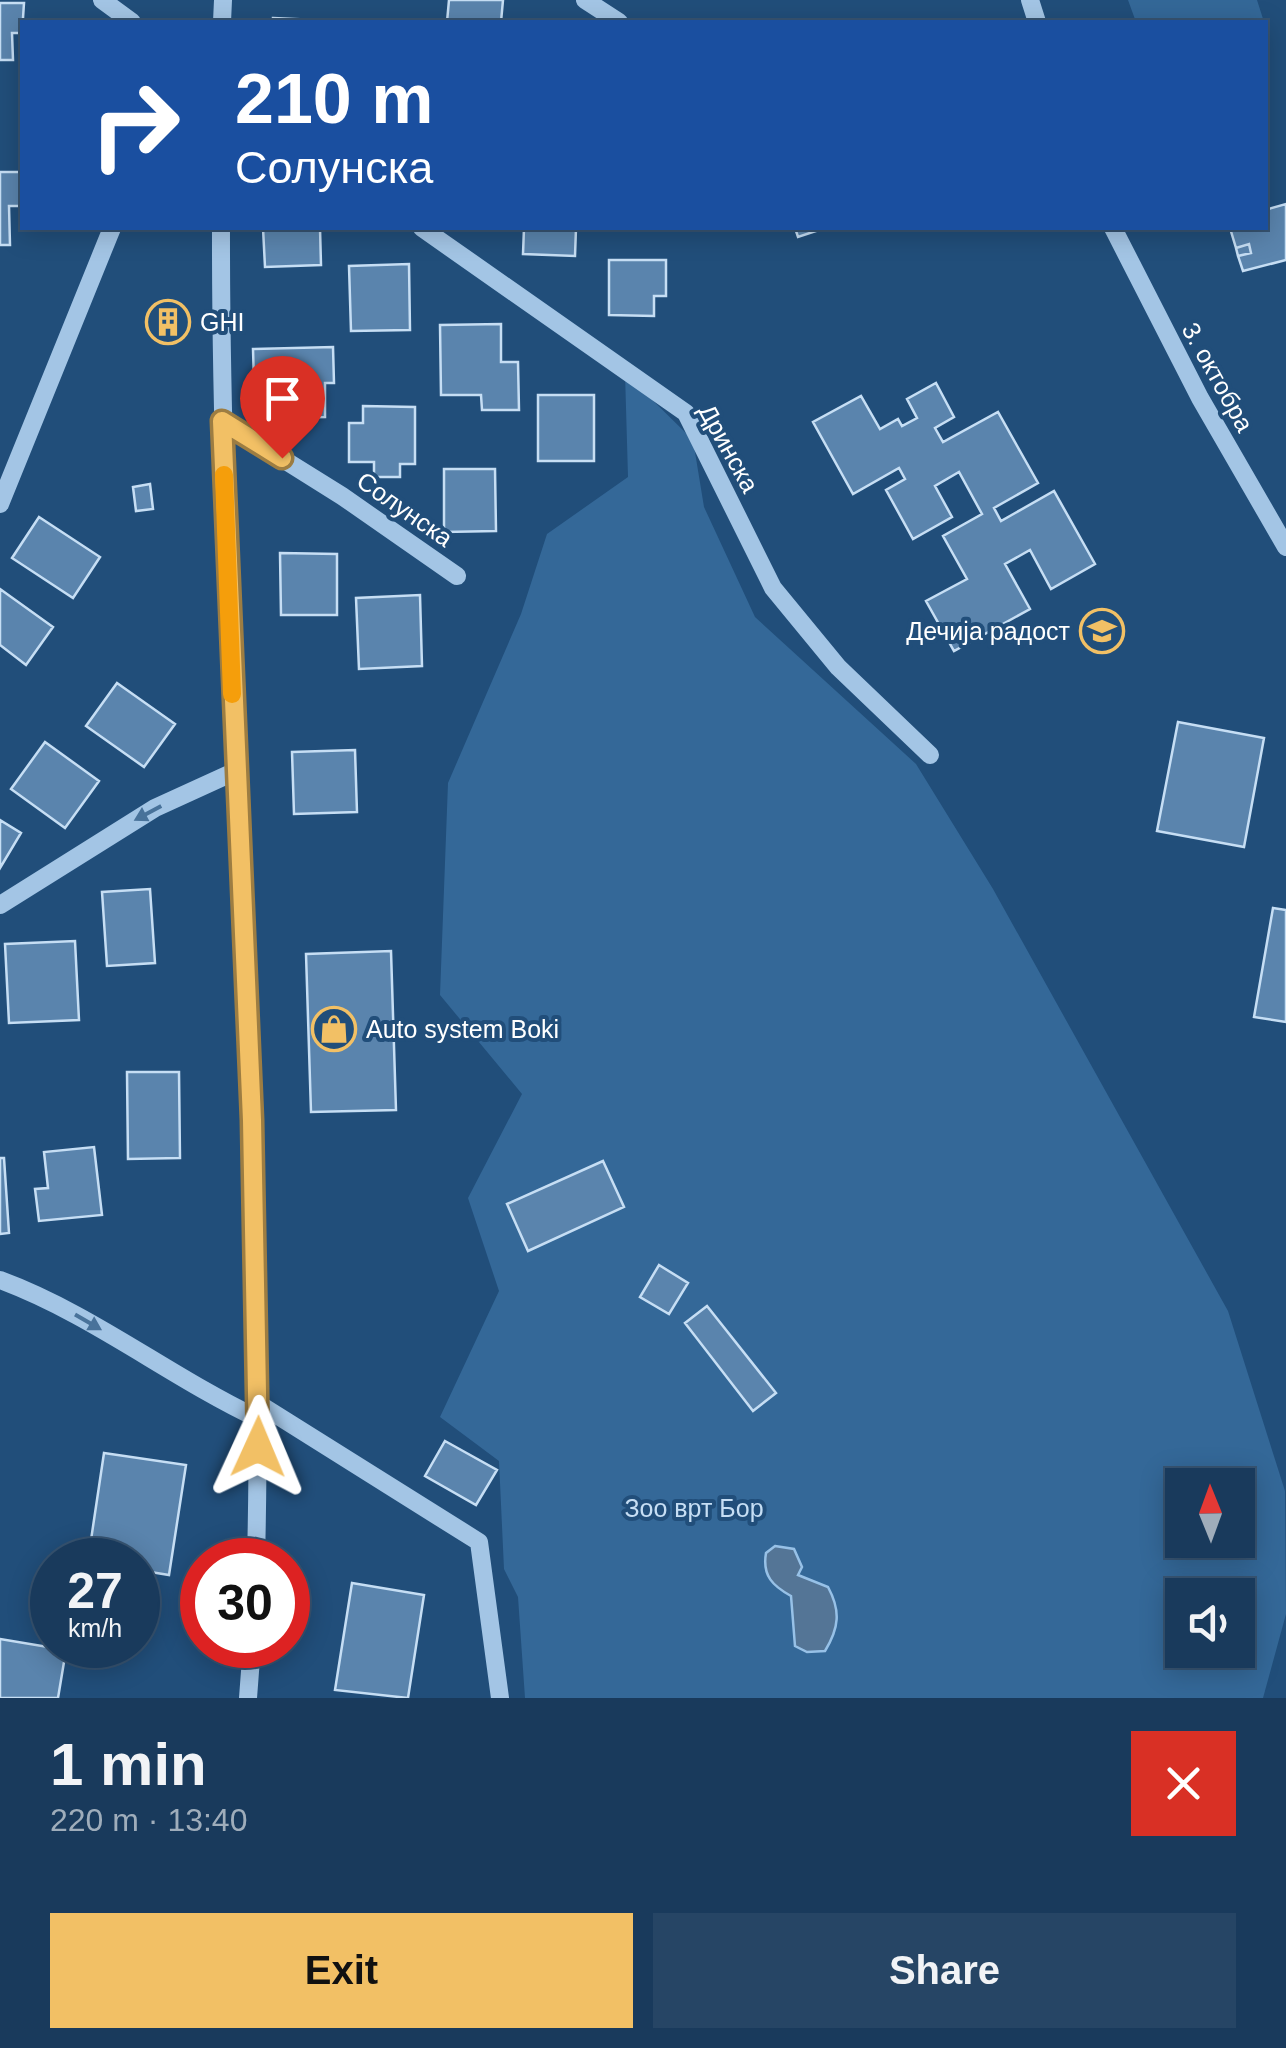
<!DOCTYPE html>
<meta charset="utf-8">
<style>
body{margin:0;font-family:Arial,sans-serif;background:#264565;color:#f1f3f6;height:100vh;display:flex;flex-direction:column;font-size:38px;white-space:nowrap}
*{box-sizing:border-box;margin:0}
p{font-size:32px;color:#9fadbb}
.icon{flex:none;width:55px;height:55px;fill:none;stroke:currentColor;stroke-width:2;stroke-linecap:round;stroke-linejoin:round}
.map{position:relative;height:1698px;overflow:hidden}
.sheet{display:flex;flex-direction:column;background:#193a5c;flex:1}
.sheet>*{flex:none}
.top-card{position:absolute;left:20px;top:20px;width:1248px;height:210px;border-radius:0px;box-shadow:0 5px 25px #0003,0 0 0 2px #375472;background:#1a4fa0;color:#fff;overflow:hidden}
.needle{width:65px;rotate:359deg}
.buttons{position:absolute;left:1165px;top:1468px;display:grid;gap:20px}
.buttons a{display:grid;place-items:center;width:90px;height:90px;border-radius:0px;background:#193a5c;box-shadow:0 5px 25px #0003,0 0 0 2px #375472;font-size:50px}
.speed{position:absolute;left:30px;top:1538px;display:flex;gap:20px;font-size:50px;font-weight:700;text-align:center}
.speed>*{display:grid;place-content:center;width:130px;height:130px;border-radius:50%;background:#193a5c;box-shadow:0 5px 25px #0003,0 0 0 2px #375472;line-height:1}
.speed small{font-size:25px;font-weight:400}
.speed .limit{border:15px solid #d22;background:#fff;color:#111}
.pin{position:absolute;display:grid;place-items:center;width:85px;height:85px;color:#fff;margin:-102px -42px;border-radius:50% 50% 50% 0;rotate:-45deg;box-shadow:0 0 10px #0007}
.pin .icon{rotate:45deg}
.me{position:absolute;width:110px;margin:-55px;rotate:1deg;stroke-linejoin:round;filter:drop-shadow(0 0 8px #0008)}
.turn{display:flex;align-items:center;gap:35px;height:210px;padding:0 50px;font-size:45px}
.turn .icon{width:130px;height:130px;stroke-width:2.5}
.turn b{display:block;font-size:70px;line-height:85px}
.round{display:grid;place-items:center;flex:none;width:105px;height:105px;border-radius:0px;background:#264565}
.head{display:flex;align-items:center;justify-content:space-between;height:170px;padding:0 50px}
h1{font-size:60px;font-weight:700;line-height:75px}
.cta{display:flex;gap:20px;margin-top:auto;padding:20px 50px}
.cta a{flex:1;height:115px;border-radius:0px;background:#f2c065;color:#111;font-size:40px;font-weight:700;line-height:115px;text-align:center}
.cta a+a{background:#264565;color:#f1f3f6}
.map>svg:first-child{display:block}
</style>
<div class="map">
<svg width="1286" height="1698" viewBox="0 0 1286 1698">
<rect width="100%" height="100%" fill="#214e7a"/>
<path fill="#346898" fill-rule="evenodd" d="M1128 0H1257L1264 22H1136Z
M625 373 693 440 704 507 755 617 916 764 993 889 1228 1311 1285 1491 1286 1614 1263 1698H525L518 1597 504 1569 499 1461 440 1417 499 1291 468 1198 522 1094 440 995 448 783 521 614 547 534 628 477ZM1182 1485H1238V1540H1182ZM1182 1595H1238V1650H1182Z"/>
<path fill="#547596" stroke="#97c1e7" stroke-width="2.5" d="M775 1546 794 1549 802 1567 798 1575 828 1587C841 1611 839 1628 825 1651L807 1652 795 1646 791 1596C773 1586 762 1576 766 1553Z"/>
<path fill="#5a84ad" stroke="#c6def4" stroke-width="2.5" d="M449 0H503L501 22H447Z
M0 3H24L22 33H12L13 60H0Z
M273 18 337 21V22H273Z
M0 172H21L22 206H9L10 245H0Z
M1286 204V260L1243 271 1238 256 1251 253 1249 244 1236 248 1230 228H1265V210Z
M263 228H320L321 265 265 267Z
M524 228H576L575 256 523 254Z
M795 228H825L798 237Z
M1249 244 1251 253 1238 256 1236 248Z
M609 260H666V296H654V316L609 315Z
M409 264 410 330 351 331 349 266Z
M160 312H175V333H160Z
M501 324V362H518L519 410H482L481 395H441L440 325Z
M333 347 334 383H325V417L279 418 278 383H254L253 349Z
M936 383 954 417 935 428 943 442 998 412 1038 483 994 508 1001 521 1054 491 1095 564 1051 589 1030 550 1005 564 1030 609 954 651 926 601 967 579 943 536 982 514 959 472 935 486 952 517 913 539 886 490 905 479 899 468 853 494 813 422 861 396 880 429 898 419 902 426 917 418 907 399Z
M538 395H594V461H538Z
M363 406 415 407V464H400V477H374V462H349V423H363Z
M444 469H495L496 531 444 532Z
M150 484 153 509 136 511 133 487Z
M39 517 100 557 73 598 12 558Z
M280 553 337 554V615H281Z
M0 589 53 627 26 665 0 645Z
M420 595 422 666 359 669 356 598Z
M117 683 175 724 144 767 86 726Z
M1178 722 1264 738 1244 847 1157 831Z
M45 742 99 781 65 828 11 789Z
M355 750 357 812 294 814 292 752Z
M0 820 21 833 0 868Z
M150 889 155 963 107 966 102 892Z
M1273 908 1286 910V1022L1254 1017Z
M75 941 79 1020 9 1023 5 944Z
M391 951 396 1110 311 1112 306 954Z
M127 1072H179L180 1158 128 1159Z
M94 1147 102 1215 39 1221 35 1189 48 1188 44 1152Z
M0 1158H4L9 1233 0 1234Z
M603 1161 624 1207 528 1251 507 1204Z
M659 1265 688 1283 669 1314 640 1297Z
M707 1306 776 1393 753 1411 685 1323Z
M445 1441 497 1470 476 1505 425 1476Z
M104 1453 186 1465 169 1575 138 1570V1560H88Z
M352 1583 424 1595 408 1698 335 1690Z
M0 1639 66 1650 58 1698H0Z"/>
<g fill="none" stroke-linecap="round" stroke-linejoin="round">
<path stroke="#a3c5e5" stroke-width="18" d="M102 0 132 22
M585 0 619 22
M1030 0 1037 22
M222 22 223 0
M221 228C220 672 267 1115 256 1560
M422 228 686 413 773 588 838 667 930 755
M1113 228 1200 398 1286 547
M222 421 342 496 457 576
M0 504 112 228
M0 905 155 808 236 771
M0 1280C92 1314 170 1377 259 1419
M259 1404 479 1542 500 1698
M248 1698 252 1645"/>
</g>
<defs><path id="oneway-solid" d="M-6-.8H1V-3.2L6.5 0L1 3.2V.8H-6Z" transform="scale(2.5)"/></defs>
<g fill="#48729a">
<use href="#oneway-solid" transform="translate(148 813) rotate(152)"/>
<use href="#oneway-solid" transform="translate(88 1322) rotate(30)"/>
</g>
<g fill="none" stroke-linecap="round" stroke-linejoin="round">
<defs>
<path id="route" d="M258 1447 252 1120 222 421 282 458"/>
</defs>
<use href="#route" stroke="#9d7d42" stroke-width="25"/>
<use href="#route" stroke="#f2c065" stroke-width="18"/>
<path stroke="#f59e0b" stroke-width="18" d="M224 475 232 694"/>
</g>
<defs>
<symbol id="building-ring" viewBox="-11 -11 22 22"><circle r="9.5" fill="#214e7a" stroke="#f2c065" stroke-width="1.5"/><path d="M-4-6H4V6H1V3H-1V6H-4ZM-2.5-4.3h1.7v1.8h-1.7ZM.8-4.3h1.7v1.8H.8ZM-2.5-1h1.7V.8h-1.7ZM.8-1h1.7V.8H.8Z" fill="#f2c065"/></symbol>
<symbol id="school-ring" viewBox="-11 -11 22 22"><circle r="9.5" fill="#214e7a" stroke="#f2c065" stroke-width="1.5"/><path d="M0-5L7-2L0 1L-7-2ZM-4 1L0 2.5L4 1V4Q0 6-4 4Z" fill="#f2c065"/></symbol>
<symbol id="shop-ring" viewBox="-11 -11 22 22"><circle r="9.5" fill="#214e7a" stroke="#f2c065" stroke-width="1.5"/><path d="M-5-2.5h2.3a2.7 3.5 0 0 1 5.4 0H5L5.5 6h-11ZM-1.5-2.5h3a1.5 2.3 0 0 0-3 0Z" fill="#f2c065"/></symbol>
</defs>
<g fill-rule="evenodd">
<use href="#building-ring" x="143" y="297" width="50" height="50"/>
<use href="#school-ring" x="1077" y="606" width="50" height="50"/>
<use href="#shop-ring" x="309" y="1004" width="50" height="50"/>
</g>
<g text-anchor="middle" stroke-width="8" stroke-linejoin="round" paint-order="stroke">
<g font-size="25" fill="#fff" stroke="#214e7a" text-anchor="start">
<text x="200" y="331">GHI</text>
<text x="1070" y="640" text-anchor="end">Дечија радост</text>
<text x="366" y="1038">Auto system Boki</text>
</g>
<g font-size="25" fill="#fff" stroke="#214e7a">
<text transform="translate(1218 377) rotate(61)" y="9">3. октобра</text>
<text transform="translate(729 448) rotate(61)" y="9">Дринска</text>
<text transform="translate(405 509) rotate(35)" y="9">Солунска</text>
</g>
<g font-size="25" fill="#c6def4" stroke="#214e7a">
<text x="694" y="1517">Зоо врт Бор</text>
</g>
</g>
</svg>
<div class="buttons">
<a><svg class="needle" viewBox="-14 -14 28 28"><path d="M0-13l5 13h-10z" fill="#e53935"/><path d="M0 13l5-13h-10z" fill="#9fadbb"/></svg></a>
<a><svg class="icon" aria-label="sound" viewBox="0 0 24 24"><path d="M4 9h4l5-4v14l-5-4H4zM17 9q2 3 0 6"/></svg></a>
</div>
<div class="speed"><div>27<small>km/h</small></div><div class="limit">30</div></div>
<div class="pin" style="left:282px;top:458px;background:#d93025"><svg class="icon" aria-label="arrive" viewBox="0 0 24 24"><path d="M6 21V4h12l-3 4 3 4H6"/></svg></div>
<svg class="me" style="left:258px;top:1447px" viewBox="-20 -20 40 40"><path d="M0-17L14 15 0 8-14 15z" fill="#f2c065" stroke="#fff" stroke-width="4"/></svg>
<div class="top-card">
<div class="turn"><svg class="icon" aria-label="right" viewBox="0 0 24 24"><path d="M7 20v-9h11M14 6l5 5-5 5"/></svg><div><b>210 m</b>Солунска</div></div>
</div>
</div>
<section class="sheet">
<div class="head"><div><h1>1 min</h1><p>220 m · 13:40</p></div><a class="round" style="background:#d93025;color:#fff"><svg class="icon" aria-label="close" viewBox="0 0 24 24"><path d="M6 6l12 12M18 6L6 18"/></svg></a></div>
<div class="cta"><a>Exit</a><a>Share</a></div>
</section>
